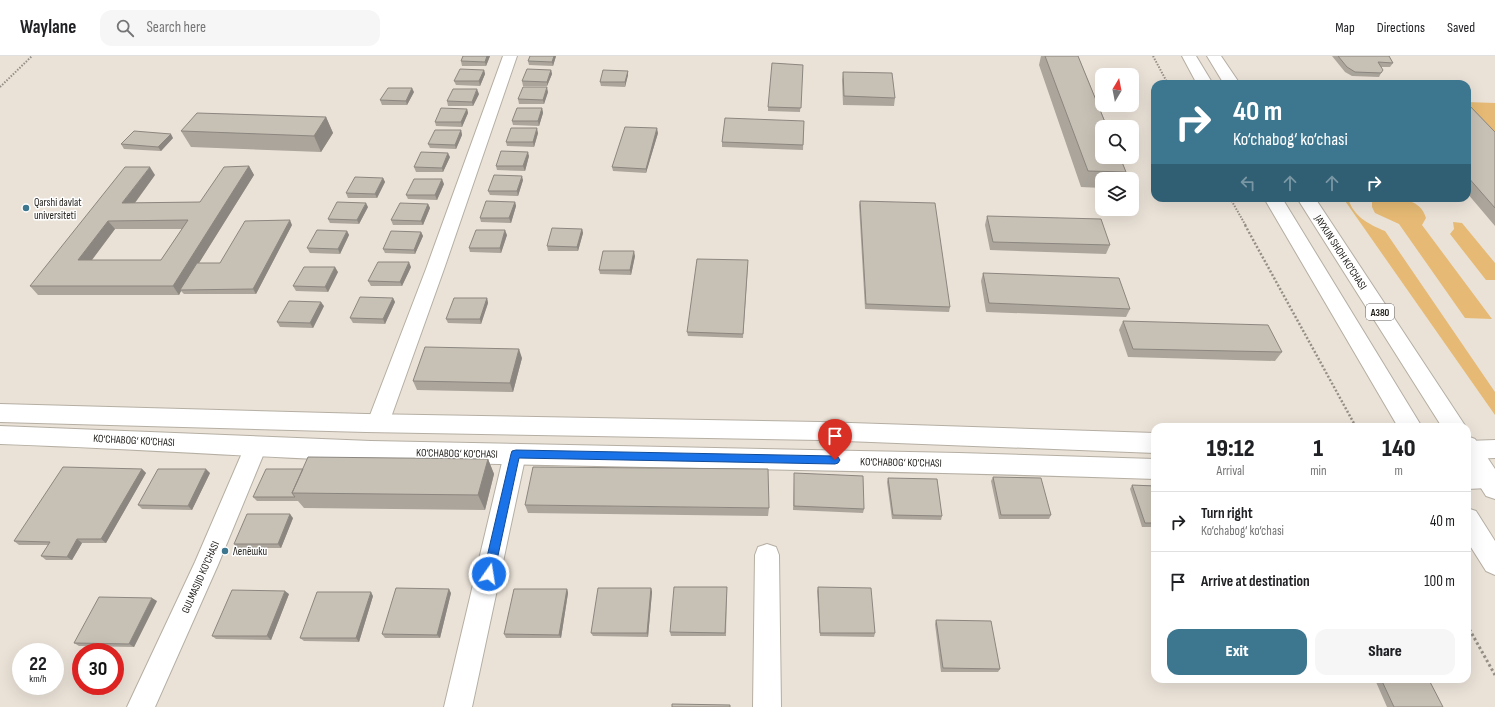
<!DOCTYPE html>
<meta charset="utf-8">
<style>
body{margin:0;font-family:"Sofia Sans Condensed",sans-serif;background:#f6f6f6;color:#202124;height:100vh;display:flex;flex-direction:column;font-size:15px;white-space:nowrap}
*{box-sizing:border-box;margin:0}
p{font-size:13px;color:#757577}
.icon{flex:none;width:22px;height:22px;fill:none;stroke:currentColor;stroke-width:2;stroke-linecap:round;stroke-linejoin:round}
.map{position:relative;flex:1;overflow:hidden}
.side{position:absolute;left:1151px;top:367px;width:320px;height:260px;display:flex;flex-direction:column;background:#fff;border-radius:12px;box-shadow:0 4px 16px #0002}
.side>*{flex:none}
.banner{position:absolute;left:1151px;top:24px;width:320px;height:122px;border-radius:12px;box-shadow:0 4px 16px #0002;background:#3c768f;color:#fff;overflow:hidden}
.needle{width:26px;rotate:10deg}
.buttons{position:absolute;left:1095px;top:12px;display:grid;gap:8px}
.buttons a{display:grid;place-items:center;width:44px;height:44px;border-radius:8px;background:#fff;box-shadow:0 4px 16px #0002;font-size:20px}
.speed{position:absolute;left:12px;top:587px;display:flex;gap:8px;font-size:20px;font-weight:700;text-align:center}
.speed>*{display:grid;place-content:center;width:52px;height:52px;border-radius:50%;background:#fff;box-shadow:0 4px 16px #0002;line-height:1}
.speed small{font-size:10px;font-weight:400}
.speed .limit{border:6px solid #d22;background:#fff;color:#111}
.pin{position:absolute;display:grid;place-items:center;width:34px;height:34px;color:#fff;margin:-41px -17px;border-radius:50% 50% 50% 0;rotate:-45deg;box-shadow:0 0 4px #0007}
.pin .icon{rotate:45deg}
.me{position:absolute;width:44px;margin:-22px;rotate:13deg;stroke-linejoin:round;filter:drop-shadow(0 0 3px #0008)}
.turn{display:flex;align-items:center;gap:14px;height:84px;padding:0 16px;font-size:18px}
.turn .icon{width:52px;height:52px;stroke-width:2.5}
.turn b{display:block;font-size:28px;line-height:34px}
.lanes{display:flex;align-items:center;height:38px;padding:0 16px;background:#0003;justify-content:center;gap:20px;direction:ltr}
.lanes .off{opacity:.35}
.eta{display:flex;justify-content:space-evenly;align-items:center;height:68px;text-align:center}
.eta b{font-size:24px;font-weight:800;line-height:28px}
.button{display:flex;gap:8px;margin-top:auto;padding:8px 16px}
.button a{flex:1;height:46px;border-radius:12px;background:#3c768f;color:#fff;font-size:16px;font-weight:800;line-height:46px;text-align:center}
.button a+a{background:#f6f6f6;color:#202124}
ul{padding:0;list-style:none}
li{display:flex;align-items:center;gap:12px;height:60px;padding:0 16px;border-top:1px solid #e0e0e0}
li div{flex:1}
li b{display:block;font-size:15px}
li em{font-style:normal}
header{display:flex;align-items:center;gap:24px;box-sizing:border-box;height:56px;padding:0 20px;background:#fff;border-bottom:1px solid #e0e0e0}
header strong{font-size:19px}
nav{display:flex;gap:22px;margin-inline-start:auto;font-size:14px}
.search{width:280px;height:36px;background:#f6f6f6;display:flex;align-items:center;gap:10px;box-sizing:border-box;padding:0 14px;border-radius:12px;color:#757577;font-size:15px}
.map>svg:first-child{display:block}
</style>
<header>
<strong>Waylane</strong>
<div class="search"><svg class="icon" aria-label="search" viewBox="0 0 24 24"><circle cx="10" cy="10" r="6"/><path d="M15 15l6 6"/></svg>Search here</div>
<nav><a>Map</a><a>Directions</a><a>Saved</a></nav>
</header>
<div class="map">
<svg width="1495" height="651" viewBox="0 0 1495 651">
<rect width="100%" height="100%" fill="#eae2d7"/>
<path fill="#e6ba74" d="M1467 46 1495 47V85L1467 57Z
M1343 142H1348C1353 160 1368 168 1385 175L1495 336V359Z
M1376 142C1394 142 1420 140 1426 162L1422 169 1492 263 1465 262 1399 168 1375 157 1372 151V145Z
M1453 166 1462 167 1495 207V224H1486L1450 178 1454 173Z"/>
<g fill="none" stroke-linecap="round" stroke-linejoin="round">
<defs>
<path id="street" d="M503 0H517L444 213 389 367 386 373 378 376 370 373 367 367 426 213Z
M256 381 264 384 267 390 218 509 155 651H127L195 506 245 390 248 384Z
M1495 384V402L1467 403V385Z
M515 389 523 391 526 398 472 651H444L504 398 507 391Z
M767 488 776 491 779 499 781 651H753L755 499 758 491Z"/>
<path id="secondary" d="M0 348 366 358 820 366 1155 377V397L820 384 366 376 0 366Z
M0 370 371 385 959 397 1155 403V423C894 414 633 412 371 405 247 401 124 392 0 388Z
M1488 412 1495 414V430L1488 432 1467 433V413Z"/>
<path id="highway" d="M1182 0H1196L1213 28H1197Z
M1207 0H1221L1240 28H1224Z
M1264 142H1282L1422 371H1398Z
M1297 142H1315L1466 371H1442Z
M1467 380 1475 383 1495 413V443L1486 440 1467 410Z
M1467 452 1476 455 1495 485V519L1486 515 1467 485Z"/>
</defs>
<use href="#street" stroke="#b5aea3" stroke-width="2"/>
<use href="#secondary" stroke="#b5aea3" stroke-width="2"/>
<use href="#highway" stroke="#b5aea3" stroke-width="2"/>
<path stroke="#938e86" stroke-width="2" stroke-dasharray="1.5 1.5" stroke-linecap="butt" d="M1153 0 1168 28
M0 31 32 0
M1230 142 1246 170"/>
<path stroke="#938e86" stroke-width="2.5" stroke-dasharray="2 2" stroke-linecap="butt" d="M1245 169 1356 371"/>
<path stroke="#938e86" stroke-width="3" stroke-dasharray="2.5 2.5" stroke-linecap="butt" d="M1467 569 1495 619"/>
<use href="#street" fill="#fff" fill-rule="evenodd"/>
<use href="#secondary" fill="#fff" fill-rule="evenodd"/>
<use href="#highway" fill="#fff" fill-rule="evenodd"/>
</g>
<path fill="#aba59c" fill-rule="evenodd" d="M463 0H490L486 10H462L461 5Z
M556 0 553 10 529 9 528 5Z
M1041 0H1078L1126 116 1123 123H1102V132L1081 131 1039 9Z
M1332 0H1389L1393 7 1390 11H1381V17L1379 21 1352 20 1345 16Z
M803 9 800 56 768 55V51Z
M484 14 485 18 480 30 456 29 454 25Z
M551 14 552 18 547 30H523L522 25Z
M628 15V19L625 31 601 30 600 26Z
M843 16 895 42 894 50 843 49 842 24Z
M414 36 407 49H382L380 44Z
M548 36 544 48H519L518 43Z
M479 38 473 50H448L447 45Z
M1467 47 1495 76V170L1467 137Z
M542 52 543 57 539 70 513 69 512 65Z
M467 53 468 57 462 71 436 70 435 66Z
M326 61 333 77 321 96 191 91 181 75Z
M804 65 803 94 722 91V86Z
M461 74 462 79 456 93 430 92 428 88Z
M538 77 534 91 507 90 506 86Z
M658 77 646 117 613 115 612 111Z
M173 82 161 95 124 93 121 88Z
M529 100 525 115 497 114 496 110Z
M450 101 443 116H416L414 111Z
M249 110 254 119 199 207H220L292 169 256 238H184L181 235 179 239H38L30 230 155 119 135 147 200 146ZM115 173H182L161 204H92Z
M383 122 385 126 377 142H348L346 137Z
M523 124 518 140 490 139 488 135Z
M444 128 437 144 408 143 406 139Z
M860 145 950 251 949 256 865 253 859 149Z
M515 146 516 150 511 167 481 166 480 162Z
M428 148 430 152 423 169H393L391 164Z
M368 151 359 168 330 167 328 163Z
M987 160 1110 189 1106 198 990 194 985 169Z
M582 173 583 177 578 195H548L547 190Z
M347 175 349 179 340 198 310 197 307 192Z
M421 176 423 180 415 198 385 197 383 193Z
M507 179 501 197 470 196 469 192Z
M635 200 631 219 600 218 599 214Z
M748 209 743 282 688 280 687 276Z
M411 211 402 230H371L368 225Z
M338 216 328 236 296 235 293 230Z
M983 217 1130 253 1126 261 986 256 981 225Z
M393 242 395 246 385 268 353 267 350 262Z
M487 242 488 247 481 268 448 267 446 263Z
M324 250 313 272 280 271 277 266Z
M1123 265 1282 296 1275 305 1128 301 1119 274Z
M522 302 513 336 417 334 413 325Z
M488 403 494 418 485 454 304 452 298 445H257L253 441 303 413Z
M142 413 146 417 106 487H82L72 504H46L41 500 48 489H19L14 485Z
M210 417 192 454 142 453 138 449Z
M794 421 864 453 863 457 793 454Z
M993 421 1051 459 1049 463H999L991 425Z
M888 422 942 460 941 464 892 463 887 426Z
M1132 429 1155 430V471H1142L1130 433Z
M525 449 769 452 768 460 528 457Z
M293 462 281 492H237L234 488Z
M727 531 726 580H671L670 576Z
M818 531 875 577 874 581 820 580 817 535Z
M651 532 652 536 648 581 593 580 591 577Z
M567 533 568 537 561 582H506L504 578Z
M451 537 440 582H385L382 578Z
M289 538 271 584 216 583 212 580Z
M373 540 359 586 304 585 300 582Z
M157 545 134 591 79 590 74 587Z
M936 564 1000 613 998 616H941L935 568Z
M1380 623H1400L1443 651H1387L1376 626Z"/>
<path fill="#8b867f" d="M487 0H490L486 10 485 6Z
M554 0H556L553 10 552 6Z
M484 14 485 18 480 30 479 25Z
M551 14 552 18 547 30V26Z
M628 15V19L625 31V26Z
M547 31 548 36 544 48 543 44Z
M412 32 414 36 407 49 406 45Z
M477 33 479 38 473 50 472 46Z
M542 52 543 57 539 70 538 65Z
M467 53 468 57 462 71 461 66Z
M326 61 333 77 321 96 314 80Z
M537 72 538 77 534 91 533 86Z
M657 72 658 77 646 117V113Z
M461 74 462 79 456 93 455 89Z
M171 78 173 82 161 95 158 91Z
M528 96 529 100 525 115 523 110Z
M448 97 450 101 443 116 442 112Z
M249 110 254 119 182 234H180L181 235 179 239 173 230Z
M150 111 155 119 128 156 122 147Z
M522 120 523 124 518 140 517 135Z
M383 122 385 126 377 142 375 138Z
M442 123 444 128 437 144 435 139Z
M515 146 516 150 511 167 509 162Z
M366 147 368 151 359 168 357 164Z
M428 148 430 152 423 169 421 165Z
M290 164 292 169 256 238 253 233Z
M108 165 115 173 85 213 78 204Z
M582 173 583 177 578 195 577 191Z
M505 174 507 179 501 197 500 192Z
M347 175 349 179 340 198 338 193Z
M421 176 423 180 415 198 414 194Z
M634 195 635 200 631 219 630 214Z
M409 206 411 211 402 230 400 226Z
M335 211 338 216 328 236 325 231Z
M393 242 395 246 385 268 383 263Z
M487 242 488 247 481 268 480 263Z
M321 246 324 250 313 272 310 267Z
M519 293 522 302 513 336 510 327Z
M488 403 494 418 485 454 478 439Z
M142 413 146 417 106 487 101 483Z
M206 413 210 417 192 454 188 450Z
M290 458 293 462 281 492 278 488Z
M77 483 82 487 72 504 67 501Z
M651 532 652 536 648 581 647 577Z
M449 533 451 537 440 582 437 579Z
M567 533 568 537 561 582 559 579Z
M285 535 289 538 271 584 267 580Z
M371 536 373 540 359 586 356 582Z
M152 542 157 545 134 591 129 588Z"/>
<path fill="#c7c0b5" stroke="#8b867f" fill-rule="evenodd" d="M463 0H487L485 6 461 5Z
M530 0H554L552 6 528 5Z
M1045 0H1078L1107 71H1102V101H1120L1126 116 1088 115Z
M1338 0H1389L1393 7 1378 6 1383 14 1381 17 1355 16 1347 11Z
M772 7 803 9 801 52 768 51Z
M460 13 484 14 479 25H454Z
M527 13 551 14 547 26 522 25Z
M603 14 628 15 625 26H600Z
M843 16 892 17 895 42 844 40Z
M523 31H547L543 44 518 43Z
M388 32H412L406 45 380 44Z
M453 33H477L472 46 447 45Z
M1467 47 1495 76V152L1467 120Z
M441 52 467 53 461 66H435Z
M517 52H542L538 65H512Z
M197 57 326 61 314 80 181 75Z
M725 62 804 65 803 89 722 86Z
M625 71 657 72 646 113 612 111Z
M511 72H537L533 86H506Z
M435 74H461L455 89 428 88Z
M134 75 171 78 158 91 121 88Z
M501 95 528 96 523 110H496Z
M421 96 448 97 442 112 414 111Z
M249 110 173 230H30L125 111H150L122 147 200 146 224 111ZM188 164 161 204H78L108 165Z
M494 119 522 120 517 135H488Z
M355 121 383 122 375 138 346 137Z
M414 123H442L435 139H406Z
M486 145 515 146 509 162H480Z
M860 145 935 147 950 251 866 248Z
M337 146 366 147 357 164 328 163Z
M400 147 428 148 421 165 391 164Z
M987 160 1101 163 1110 189 993 186Z
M290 164 253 233 180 234 197 207H220L245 165Z
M552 172 582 173 577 191 547 190Z
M317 174 347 175 338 193 307 192Z
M476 174H505L500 192H469Z
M391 175 421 176 414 194 383 193Z
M603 195H634L630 214H599Z
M697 203 748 204 743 278 687 276Z
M378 206H409L400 226 368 225Z
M304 211H335L325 231 293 230Z
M983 217 1119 222 1130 253 989 247Z
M360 241 393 242 383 263 350 262Z
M454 242H487L480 263H446Z
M289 245 321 246 310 267 277 266Z
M1123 265 1268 269 1282 296 1133 293Z
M425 291 519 293 510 327 413 325Z
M308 401 488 403 478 439 292 437Z
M63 411 142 413 101 483H77L67 501 41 500 50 486 14 485Z
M533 411 768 413 769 452 525 449Z
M158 413H206L188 450 138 449Z
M266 413H303L292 437 295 441H253Z
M794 417 863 420 864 453 794 450Z
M993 421 1041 422 1051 459H1001Z
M888 422 937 423 942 460 893 459Z
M1132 429 1155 430V467H1145Z
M247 458H290L278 488H234Z
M674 531H727L725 577 670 576Z
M818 531 871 532 875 577H820Z
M396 532 449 533 437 579 382 578Z
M598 532H651L647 577H591Z
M514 533H567L559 579 504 578Z
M232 534 285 535 267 580H212Z
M317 536H371L356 582H300Z
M99 541 152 542 129 588 74 587Z
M936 564 991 565 1000 613 943 612Z
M1381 623 1429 624 1443 651H1394Z
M672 648 730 649V651H672Z"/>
<path fill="#1a73e8" stroke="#114b97" d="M516 394 835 400 838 401 840 404 838 407 835 408 519 402 494 518 493 521 489 523 485 521 483 518 511 398 512 395Z"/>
<g fill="#3c768f" stroke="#fff" stroke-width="1.5">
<circle cx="26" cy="152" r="4"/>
<circle cx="225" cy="495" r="4"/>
</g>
<g text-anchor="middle" stroke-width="3" stroke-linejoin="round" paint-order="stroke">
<rect fill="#fff" stroke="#666462" stroke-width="1" x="1366" y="248" width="28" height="16" rx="3"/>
<g font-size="10" font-weight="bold" fill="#24221e">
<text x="1380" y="260">A380</text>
</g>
<g font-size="11" fill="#24221e" stroke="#fff" text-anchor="start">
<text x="34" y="150">Qarshi davlat<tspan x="34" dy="13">universiteti</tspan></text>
<text x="233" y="499">Лепёшки</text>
</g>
<g font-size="11" fill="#24221e" stroke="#fff">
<text transform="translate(1341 196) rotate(57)" y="4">JAYXUN SHOH KO'CHASI</text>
<text transform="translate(134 384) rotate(3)" y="4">KO‘CHABOG‘ KO‘CHASI</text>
<text transform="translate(457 397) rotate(1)" y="4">KO‘CHABOG‘ KO‘CHASI</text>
<text transform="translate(901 406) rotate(1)" y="4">KO‘CHABOG‘ KO‘CHASI</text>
<text transform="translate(200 521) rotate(-66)" y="4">GULMASJID KO'CHASI</text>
</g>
</g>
</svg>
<div class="buttons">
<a><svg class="needle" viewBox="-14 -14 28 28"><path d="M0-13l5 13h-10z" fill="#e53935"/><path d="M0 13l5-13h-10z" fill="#757577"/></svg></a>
<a><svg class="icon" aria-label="search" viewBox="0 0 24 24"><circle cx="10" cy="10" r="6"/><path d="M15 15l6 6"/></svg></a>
<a><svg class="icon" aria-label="layers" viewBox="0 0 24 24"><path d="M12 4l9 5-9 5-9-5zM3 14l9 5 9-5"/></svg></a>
</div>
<div class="speed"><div>22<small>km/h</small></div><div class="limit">30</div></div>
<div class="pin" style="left:835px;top:404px;background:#d93025"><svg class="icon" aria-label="arrive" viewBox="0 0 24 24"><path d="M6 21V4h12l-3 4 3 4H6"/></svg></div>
<svg class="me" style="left:489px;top:518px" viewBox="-20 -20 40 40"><circle r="17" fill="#1a73e8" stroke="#fff" stroke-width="3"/><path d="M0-11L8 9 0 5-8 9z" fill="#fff"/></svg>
<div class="banner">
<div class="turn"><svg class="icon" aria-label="right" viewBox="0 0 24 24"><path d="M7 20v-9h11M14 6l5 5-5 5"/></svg><div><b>40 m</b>Ko‘chabog‘ ko‘chasi</div></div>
<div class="lanes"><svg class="icon off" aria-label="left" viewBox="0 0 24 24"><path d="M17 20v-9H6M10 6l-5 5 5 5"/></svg><svg class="icon off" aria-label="ahead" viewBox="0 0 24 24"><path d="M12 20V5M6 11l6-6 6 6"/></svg><svg class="icon off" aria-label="ahead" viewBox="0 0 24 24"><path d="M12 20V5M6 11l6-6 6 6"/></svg><svg class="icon" aria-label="right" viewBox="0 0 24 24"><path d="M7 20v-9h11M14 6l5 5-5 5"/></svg></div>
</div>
<section class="side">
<div class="eta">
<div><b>19:12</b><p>Arrival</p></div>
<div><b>1</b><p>min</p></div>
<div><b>140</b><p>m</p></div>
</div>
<ul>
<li><svg class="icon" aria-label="right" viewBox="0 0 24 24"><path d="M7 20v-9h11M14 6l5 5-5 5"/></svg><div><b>Turn right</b><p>Ko‘chabog‘ ko‘chasi</p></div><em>40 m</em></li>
<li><svg class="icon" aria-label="arrive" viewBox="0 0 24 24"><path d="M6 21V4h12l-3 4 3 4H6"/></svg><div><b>Arrive at destination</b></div><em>100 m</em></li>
</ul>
<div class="button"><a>Exit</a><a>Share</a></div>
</section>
</div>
